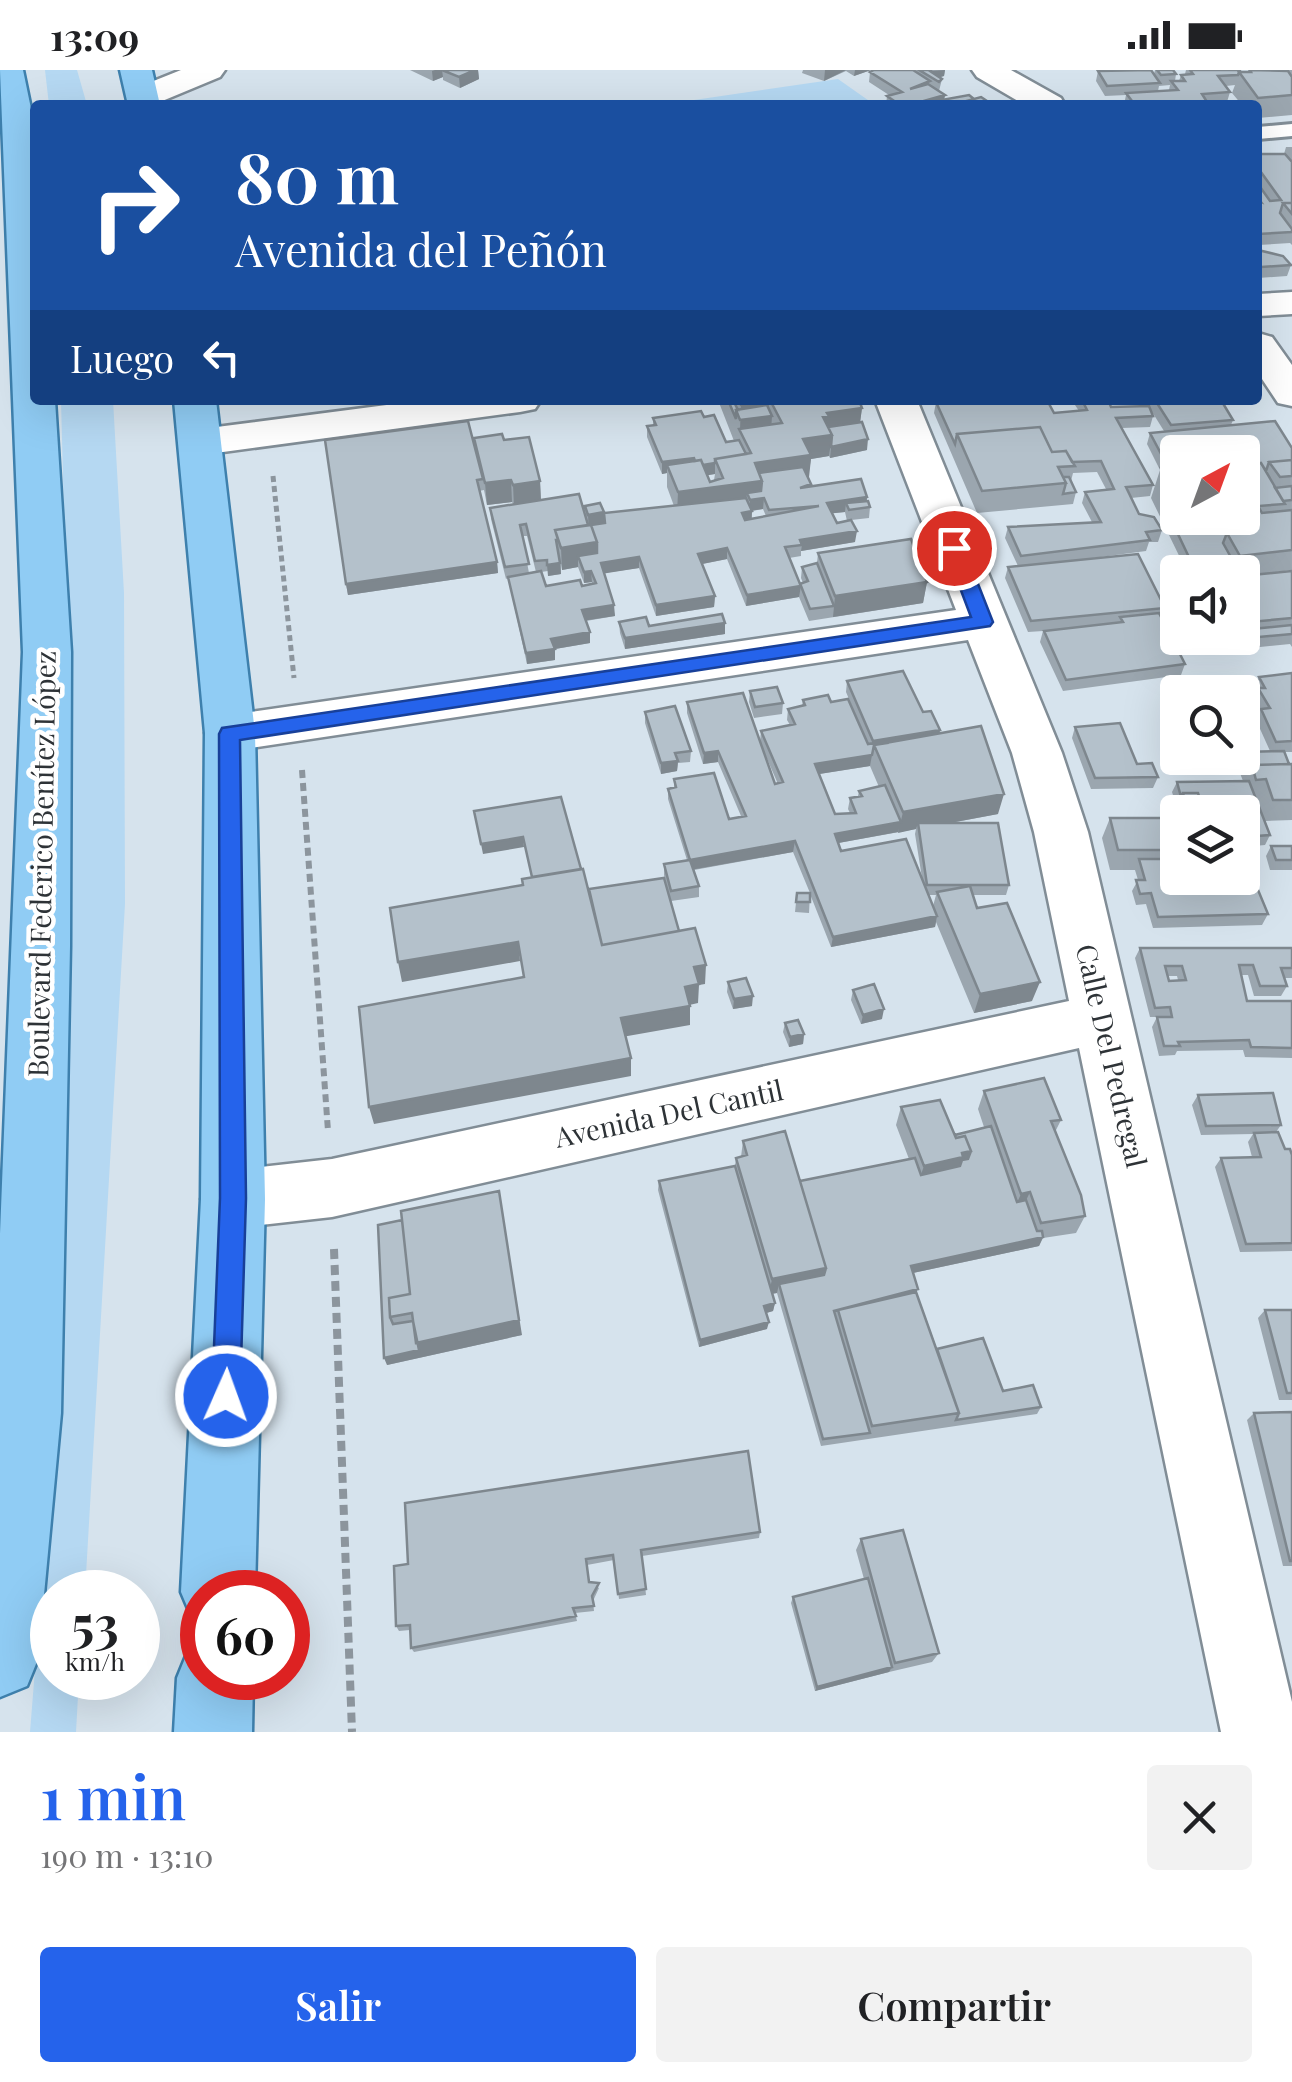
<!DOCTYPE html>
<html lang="es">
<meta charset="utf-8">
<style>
body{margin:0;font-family:"Playfair Display",serif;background:#f2f2f2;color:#202124;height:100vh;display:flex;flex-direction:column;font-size:38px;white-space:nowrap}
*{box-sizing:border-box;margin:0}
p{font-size:32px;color:#757577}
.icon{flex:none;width:55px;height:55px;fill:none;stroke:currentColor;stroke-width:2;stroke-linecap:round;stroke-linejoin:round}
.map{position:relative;height:1662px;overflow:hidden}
.panel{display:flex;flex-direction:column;background:#fff;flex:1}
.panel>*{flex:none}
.top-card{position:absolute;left:30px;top:30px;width:1232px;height:305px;border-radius:10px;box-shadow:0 10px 40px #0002;background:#1a4fa0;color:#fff;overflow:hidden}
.needle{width:65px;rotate:41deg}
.buttons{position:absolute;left:1160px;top:365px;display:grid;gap:20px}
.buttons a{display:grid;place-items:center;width:100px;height:100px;border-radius:10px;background:#fff;box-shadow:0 10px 40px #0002;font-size:50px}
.speed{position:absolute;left:30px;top:1500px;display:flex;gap:20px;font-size:50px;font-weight:700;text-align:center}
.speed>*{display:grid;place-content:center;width:130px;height:130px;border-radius:50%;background:#fff;box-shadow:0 10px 40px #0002;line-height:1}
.speed small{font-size:25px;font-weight:400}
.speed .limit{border:15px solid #d22;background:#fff;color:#111}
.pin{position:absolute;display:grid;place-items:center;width:85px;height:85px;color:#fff;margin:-42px;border:5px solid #fff;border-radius:50%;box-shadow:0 2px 10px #0007}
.me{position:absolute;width:110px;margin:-55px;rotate:2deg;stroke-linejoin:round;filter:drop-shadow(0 0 8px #0008)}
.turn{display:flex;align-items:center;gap:35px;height:210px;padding:0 40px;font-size:45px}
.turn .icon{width:130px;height:130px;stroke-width:2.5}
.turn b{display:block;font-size:70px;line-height:85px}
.then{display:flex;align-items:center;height:95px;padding:0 40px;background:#0003;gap:20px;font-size:38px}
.round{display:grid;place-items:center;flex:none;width:105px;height:105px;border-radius:10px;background:#f2f2f2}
.headline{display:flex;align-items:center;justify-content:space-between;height:170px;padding:0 40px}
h1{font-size:60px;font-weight:600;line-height:75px;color:#2563eb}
.cta{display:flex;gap:20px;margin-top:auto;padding:20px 40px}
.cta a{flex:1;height:115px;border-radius:10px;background:#2563eb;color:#fff;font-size:40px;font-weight:600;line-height:115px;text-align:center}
.cta a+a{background:#f2f2f2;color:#202124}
.status{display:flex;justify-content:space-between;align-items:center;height:70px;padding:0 50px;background:#fff;direction:ltr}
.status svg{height:28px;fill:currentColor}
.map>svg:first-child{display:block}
</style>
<div class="status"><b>13:09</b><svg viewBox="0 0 49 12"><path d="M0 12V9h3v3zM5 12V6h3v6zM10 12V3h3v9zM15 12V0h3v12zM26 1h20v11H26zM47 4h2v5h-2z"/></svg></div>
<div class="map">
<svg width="1292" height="1662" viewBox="0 0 1292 1662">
<rect width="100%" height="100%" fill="#d6e3ed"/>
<path fill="#b5d8f2" d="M45 0H77L87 35H49Z
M838 9 875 35H660Z
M61 330H113L124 523 125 834 85 1522H52V1608H79L76 1662H30L43 1499 68 604Z"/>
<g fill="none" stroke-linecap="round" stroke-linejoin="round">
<defs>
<path id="lane" d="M1292 54V66L1258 69V57Z"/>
<path id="street" d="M181 0H225L220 7 155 34 136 35 127 27 131 20Z
M972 0H1011L1061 28 1065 35H1025L977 7Z
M1292 222V244L1258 246V224Z
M1258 263 1272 267 1292 295V336L1278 333 1258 303Z
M425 330H541L535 339 520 342 201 385 186 381 180 372 186 363 201 359Z
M875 330H917L1062 683 1088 762 1292 1632V1662H1221L1079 978 332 1147 233 1158 211 1150 201 1129 211 1108 233 1100 332 1089 1069 931 1034 762 1012 683 968 570 230 681 212 676 205 663 212 650 230 645 956 540Z"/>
<path id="primary" d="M0 0H23L35 58V330H55L71 582 70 876 61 1343 38 1589 27 1616 0 1627V1164L23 582Z
M120 0H152L160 35H128Z
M174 330H216L255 663 265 1129 255 1522H202V1553L192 1548 181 1522 201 1129 205 663Z
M202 1575V1608H253L252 1662H174L177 1608 188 1581Z"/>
</defs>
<use href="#lane" stroke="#818d96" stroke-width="6"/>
<use href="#street" stroke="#818d96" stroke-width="5"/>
<use href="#primary" stroke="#3e80ad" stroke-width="5"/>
<path stroke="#8c959d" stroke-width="5" stroke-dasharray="6 4" stroke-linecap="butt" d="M273 406 294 608"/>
<path stroke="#8c959d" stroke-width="6" stroke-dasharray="8 5" stroke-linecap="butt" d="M302 700 328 1061"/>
<path stroke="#8c959d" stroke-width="8" stroke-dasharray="10 6" stroke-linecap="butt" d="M334 1179 352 1662"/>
<use href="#lane" fill="#fff" fill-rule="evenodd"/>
<use href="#street" fill="#fff" fill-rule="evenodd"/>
<use href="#primary" fill="#90ccf4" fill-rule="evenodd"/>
</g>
<path fill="#9ba6af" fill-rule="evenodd" d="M410 0H478L479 9 460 18 443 10V7L433 11Z
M803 0H871L854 6 846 1 824 11 802 3Z
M874 0H945L944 6 940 7 942 9 939 21 945 25 944 30 974 29 993 35H886L887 26 889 25 869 12 870 2Z
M1155 0H1173L1176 4 1175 11H1179L1181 5 1185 4 1186 0H1239L1241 2H1248V0H1292V45L1258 48V35H1242L1232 23 1235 15 1226 16 1230 22 1227 32 1209 34V35H1124L1126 25 1105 26 1096 11 1098 1 1154 4ZM1170 15 1169 20 1158 21 1159 16Z
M1286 77H1292V175L1290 173 1258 175V84H1284Z
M1258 180 1291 195 1287 206 1258 208Z
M315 330H350L316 334Z
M718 330H859L862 338 860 352 867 380 830 388 829 386 811 389 808 407 811 416 867 427V431L870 437 869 448 851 450 855 472 801 481V486L789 488 800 514 803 513 801 508 802 497 817 493 818 483 927 512 923 533 809 551 799 527 746 536 727 489 702 494 715 526 714 537 656 546 639 498 604 503 615 546 586 551 590 573 555 579V590L527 594 508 508 506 509 491 449 490 438 513 434 512 432 487 435 484 420 479 421 497 492 498 503 348 525 346 514 475 377 504 370 540 411 541 430 586 446 585 436 604 443 674 436 667 417V403L662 404 647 367V356L653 355V348L704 347 726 372 734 371ZM715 404 714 410 710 412 707 405ZM763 439 766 446 752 449V441ZM845 442 847 451 837 453 832 443ZM522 466H527L536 502 529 503ZM561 494 562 500 578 497 584 513 592 512V514L582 516H546L541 502 548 501V506L561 504Z
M948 330H1009L1000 331 1054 343 1079 341 1075 335 1077 330 1111 337 1148 336 1145 330H1221L1233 350 1231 355 1292 378V500L1242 506V502H1187L1151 428 1160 400 1147 374 1150 363 1164 361 1149 337 1153 346 1150 357 1122 358 1153 415 1150 426 1131 428 1139 444 1162 460 1158 472H1149L1146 481 1078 490 1165 538 1161 548 1185 594 1181 605 1063 621 1040 572 1043 561 1028 562 1005 508 1008 497 1018 496 1005 468 1008 457 1092 452 1082 433 1085 422 1106 419 1097 402 1073 403 1071 411 1076 422 1073 434 977 443 934 343 936 332ZM1178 382H1242V448H1178Z
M1292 501V577L1290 574 1222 581 1219 573 1221 568H1242V506Z
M619 552 649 556 725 553V564L625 579 620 563Z
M1292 603V682H1284L1289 694H1292V750L1265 751 1270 765 1265 775 1243 777 1248 790 1242 800V742H1178V808L1246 816 1268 844 1262 855 1153 858 1146 834 1136 835 1132 821 1138 810 1135 800H1110L1102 768 1110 748H1175L1174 743 1177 738 1172 722 1177 712 1243 711 1236 693 1238 688 1270 681 1256 650 1260 641 1253 629 1256 622 1254 618 1259 607Z
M847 611 923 642 940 660 939 664 998 744 950 753 1009 815 1006 825H973L977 838 1032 931 974 943 936 852 935 857 831 877 810 824 809 843 795 842 797 823H810L793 782 694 800 699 816V827L671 831 664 805V794L687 790 668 729V719L674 718V709L729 749 741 746 718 692 703 694 687 643V632L760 672 761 661 790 655 787 650 788 639 802 636 803 630 831 632 868 674 846 622ZM761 675 778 714H775ZM870 696 879 717 859 721 858 726 850 728 848 739 850 743 835 744 819 704ZM916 759 915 764 922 808 841 781 838 773ZM929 825H936L933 836Z
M750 621 783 633 782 644 754 648 749 632Z
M645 642 691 681 690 692 678 693 677 701 661 704 645 653Z
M1075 657 1158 707 1153 718 1091 719 1072 668Z
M1271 776H1292V800H1270L1266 786Z
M1140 878H1292V908H1284L1287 916 1281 926H1254L1248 905H1242L1247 931H1292V988L1245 987 1243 980 1177 981 1175 985 1159 986 1152 957 1157 947H1150L1135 888ZM1168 906H1177L1178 910 1169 911Z
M728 912 752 936 733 939 727 922Z
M853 920 882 949 861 954 851 930Z
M785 953 804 964 803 974 789 977 783 962Z
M984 1021 1061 1050 1055 1062 1085 1146 1076 1163 1043 1168 1039 1176 913 1203 917 1223 937 1279 1003 1321 1041 1337 1037 1344 821 1376 777 1223 772 1224 775 1233 773 1241 766 1243 767 1259 699 1277 658 1120 659 1111 735 1096 736 1088 741 1087 743 1071 800 1111 909 1089 896 1055 901 1037 955 1065 984 1057 978 1039Z
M1198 1025 1281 1055 1276 1062 1285 1079 1292 1085V1181L1240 1182 1215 1097 1221 1088 1252 1087 1248 1072 1253 1064 1201 1065 1192 1035Z
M378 1155 522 1265 387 1295Z
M1265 1240H1292V1330H1279L1258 1248Z
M1292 1342V1496H1283L1247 1350 1254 1343Z
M760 1462 759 1468 642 1486 646 1525 619 1529 614 1490 587 1495 589 1512 599 1518 593 1531 594 1541 575 1543 577 1551 414 1582 411 1578 410 1560 399 1561 396 1556 394 1496Z
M861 1469 939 1583 932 1592 889 1602 815 1621 791 1533 793 1527 864 1509 856 1480Z"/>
<path fill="#7e878e" d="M435 0H442L443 7 433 11 432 1Z
M475 0H478L479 9 460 18 459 7Z
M825 0H846L824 11Z
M855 0H871L854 6Z
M945 0 944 6 934 9 930 1Z
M945 25 943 35 925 33V35L920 32Z
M738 330H769L768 346H772L770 376 740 360 741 335Z
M862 338 859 360 832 365 829 386 811 389 809 407 761 413 764 428 763 439 749 441 750 430 747 423 746 434 677 444 678 422 757 411 755 393 803 369 827 343Z
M868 369 867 380 830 388 831 377Z
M694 388V399L667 395V403L662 404V392Z
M715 393V404L697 407V395Z
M511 410 512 432 487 435 485 413Z
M540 411 541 432 514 437 513 415Z
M867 427 866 437 846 433 845 442 826 444 827 433Z
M752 441 751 453 741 454 742 443Z
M604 442 605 464 597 472 598 494 578 486V497L562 500 561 478 589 465 588 445Z
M857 461 855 472 801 481 802 475 800 470Z
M727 478V489L697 495 698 484Z
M639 487V498L601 504V493Z
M497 492 498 503 348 525 346 514Z
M560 493 561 504 548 506 547 495Z
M591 501 592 512 584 513V502Z
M927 512 923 533 833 547 835 526Z
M801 516 799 527 746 536 747 525Z
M715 526 714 537 656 546V535Z
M614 535 615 546 582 551V540Z
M725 553V564L625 579V568Z
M590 562V573L555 579V590L527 594 526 583 551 569Z
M940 660 938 671 874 675 871 682 873 671Z
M718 681V692L703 694 704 683Z
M872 685 870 696 813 705 815 694Z
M678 691 677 701 661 704V693Z
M1004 724 998 744 918 759V753L916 759 898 763 903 742Z
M901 752 898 762 833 774 835 764Z
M523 767 524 777 483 784 481 774Z
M795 771 793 782 690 800V790Z
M937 846 935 857 831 877 833 867Z
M518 872 520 891 402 912 398 892Z
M706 895 705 914 699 915 698 933 685 936V917L694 897Z
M1040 912 1032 931 974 943 980 924Z
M753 926 752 936 733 939 734 929Z
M690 936V955L622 967 621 948Z
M884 939 882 949 861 954 863 945Z
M804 964 803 974 789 977 790 967Z
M631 988V1006L374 1054 369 1037Z
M971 1081 965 1098 918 1113 924 1096Z
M499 1121 522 1265 387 1295 384 1288 416 1273Z
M1030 1122 1022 1139 1013 1141 1021 1124Z
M1043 1167 1039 1176 908 1204 911 1196Z
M826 1198 822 1214H779L777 1223 769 1224 772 1209Z
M775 1233 773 1241 763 1244 764 1236Z
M769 1252 767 1259 699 1277 700 1270Z
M892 1597 889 1602 815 1621 817 1617Z"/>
<path fill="#b4c1cb" stroke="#7e878e" stroke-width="2.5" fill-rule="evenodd" d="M442 0H475L459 7Z
M874 0H913L930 11 910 19 928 14 945 25 920 32 924 35H900L887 26 902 22 870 2Z
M919 0H931L930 1 942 9 939 12Z
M1151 0 1160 13 1107 16 1098 1Z
M1157 0H1173L1176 4 1161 5Z
M1190 0H1239L1241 2H1239L1238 5 1218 6 1230 22 1202 24 1209 35H1135L1126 23 1178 20 1171 11H1185L1181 5 1193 4Z
M1250 0 1288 1 1292 7V25L1258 28 1239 2H1251Z
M969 25 974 29 952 35H927L925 33Z
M981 27 993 35H952Z
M1258 84H1285L1292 92V133H1283L1280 143 1292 159V162L1258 164V131L1261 132 1258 128V114L1270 131 1281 130 1258 98V92H1259Z
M1283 133H1292V144Z
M1258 180 1283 186 1291 195 1261 197 1258 192Z
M728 330H735V334L738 340H736V349Z
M738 330H753L755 333 741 335Z
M770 330H859L862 338 827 343 829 346 823 347 832 365 803 369 811 385 755 393 762 411 678 422 667 395 701 390 710 412 723 408 715 389 751 383 739 359 782 353Z
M948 330 1048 332 1054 343 1087 340 1082 330H1108L1111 337 1149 336 1153 346 1116 348 1153 415 1126 417 1139 444 1154 447 1162 460 1146 462 1150 470 1021 486 1008 457 1101 452 1085 422 1114 419 1101 391 1072 392 1066 381 1052 382 1040 357 957 364 955 374 936 332Z
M1155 330H1221L1233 350 1171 355Z
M767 335 772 346 740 350 736 340Z
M701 341 704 347 714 345 726 372 739 370 746 384 715 389V393L703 395 701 390 695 391 694 388 662 392 647 356 656 355 653 348Z
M468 351 483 409 477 410 497 492 346 514 325 370Z
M1275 351 1292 378V390L1269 392 1266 401 1261 393 1242 395V382H1178V397H1168L1150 363Z
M862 352 868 369 831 377 832 365 828 357Z
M1040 357 1052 382 1066 381 1075 396 1058 397 1066 413 982 421 957 364Z
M502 364 504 370 529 367 540 411 513 415 511 410 485 413 474 368Z
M1292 390V406L1280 407 1269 392Z
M1261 393 1285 434 1258 436 1262 443 1292 440V480L1240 486 1227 463 1252 461 1242 445V395Z
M803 397 811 414 800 418 861 409 867 427 827 433 837 453 851 450 857 461 800 470 802 475 785 477 800 514 808 511 802 497 817 493 834 536 810 539 801 516 747 525 727 478 698 484 715 526 656 535 639 487 601 493 614 535 582 540 590 562 551 569 555 579 526 583 508 507 541 501 546 516 580 510 582 516 596 513 591 501 584 502 578 486 597 483V472L591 455 605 453 604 443 746 428 752 441 742 443 745 450 819 436 769 440 764 428 750 430 747 423 761 421 762 411 759 403Z
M1178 397V430L1161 398Z
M1063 407H1069L1076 422 1063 424 1066 413Z
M1274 416 1275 418 1292 416V430L1283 431Z
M579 424 588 455 555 460 558 470H556L560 493 547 495V490L535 491 526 454 520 455 529 494 505 497 490 438Z
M868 431 870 437 849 440 846 433Z
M600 433 604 442 588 445 585 436Z
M591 455 597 472 561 478 555 460Z
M1239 455 1242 462 1227 463 1223 473 1233 491 1207 495 1212 502H1196L1177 462Z
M911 469 927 512 835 526 818 483Z
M1138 484 1165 538 1031 551 1008 497Z
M1292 501V548L1250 552 1242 540V506Z
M1159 543 1185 594 1066 610 1044 561 1123 552 1120 547Z
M722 544 725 553 625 568 619 552 646 547 649 556Z
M1292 555V564L1227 570 1226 568H1242V560Z
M903 601 923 642 931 641 940 660 873 671 847 611Z
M1292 603V671L1276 672 1261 639 1270 638 1258 618H1265L1259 607Z
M777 617 783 633 755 637 750 621Z
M743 623 775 714 783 712 761 661 795 654 788 639 805 635 803 630 828 625 831 632 848 629 868 674 886 671 887 673 874 675 872 685 815 694 835 744 856 743 850 728 862 726 859 721 885 715 901 752 835 764 841 781 906 769 937 846 833 867 795 771 690 790 668 719 676 717 674 709 714 703 729 749 746 746 718 681 704 683 687 632Z
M675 636 691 681 675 683 678 691 661 693 645 642Z
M1120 653 1137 694 1152 693 1158 707 1095 708 1075 657Z
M981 656 1004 724 903 742 874 675Z
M1284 681 1289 694 1252 695 1249 701 1242 686V682Z
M1292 694V730H1273L1266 709 1256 710 1252 695Z
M1249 711 1270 765 1242 767V742H1204L1198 723H1183L1181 727 1177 712Z
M1183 723H1198L1204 742H1188Z
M561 727 581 799 532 807 523 767 481 774 474 741Z
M1110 748H1178V780H1118Z
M918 753H998L1009 815H927Z
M1242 775 1248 790H1242Z
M1271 776H1292V790H1276Z
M1139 789H1178V808H1242V803L1246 816 1256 815 1268 844 1158 847 1151 823 1140 824 1136 810H1145Z
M690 790 699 816 671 821 664 794Z
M583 799 602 875 695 858 706 895 694 897 699 914 685 917 690 936 621 948 631 988 369 1037 359 937 524 907 518 872 398 892 390 838 523 815 522 809Z
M664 808 679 861 602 875 589 819Z
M970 816 977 838 1007 833 1040 912 980 924 937 822Z
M797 823H810V832H796Z
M1140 878H1292V898H1281L1287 916H1260L1253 895H1239L1247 931H1292V978L1251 977 1249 970 1178 972 1180 976H1164L1157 947H1172L1170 937 1155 938ZM1165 896H1182L1186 910 1169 911Z
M746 908 753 926 734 929 728 912Z
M874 914 884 939 863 945 853 920Z
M798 950 804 964 790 967 785 953Z
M1044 1008 1061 1050 1051 1051 1081 1125 1085 1146 1041 1153 1030 1122 1021 1124 984 1021Z
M1273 1023 1281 1055 1206 1056 1198 1025Z
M940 1030 956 1068 965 1066 971 1081 962 1083 963 1087 924 1096 901 1037Z
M991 1056 1017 1132 1026 1130 1037 1161H1042L1043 1167 911 1196 918 1219 834 1241 870 1363 823 1369 779 1214 824 1205 826 1198 800 1111 915 1088 921 1105 960 1096 962 1090 968 1089 971 1081 965 1066 956 1068 955 1065Z
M785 1061 826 1198 772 1209 736 1088 747 1085 743 1071Z
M1278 1062 1285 1079H1290L1292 1085V1173L1246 1174 1221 1088 1261 1087 1254 1063Z
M735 1096 775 1233 764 1236 769 1252 700 1270 659 1111Z
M499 1121 519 1250 416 1273 412 1243 390 1247 389 1228 410 1224 401 1141Z
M402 1150 410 1224 389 1228 390 1247 393 1254 413 1251 419 1280 384 1288 378 1155Z
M916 1222 959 1343 872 1356 838 1240Z
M1265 1240H1292V1323H1287Z
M983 1268 1003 1321 1033 1315 1041 1337 956 1350 959 1343 937 1279Z
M1292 1342V1491H1290L1254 1343Z
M748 1381 760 1462 641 1480 646 1519 618 1524 613 1485 586 1489 589 1512 599 1513 592 1526 594 1536 573 1538 576 1546 411 1578 410 1555 396 1556 394 1496 408 1494 405 1433Z
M903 1460 939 1583 895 1593 861 1469Z
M868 1508 892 1597 817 1617 793 1527Z"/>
<path fill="#2563eb" stroke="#184099" stroke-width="2.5" d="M954 472 964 478 993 552 990 556 240 670 246 1128 240 1326 236 1336 226 1340 216 1336 212 1326 220 1128 219 664 222 658 971 547 945 478Z"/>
<g text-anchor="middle" stroke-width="9" stroke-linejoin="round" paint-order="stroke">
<g font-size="28" fill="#2e3337" stroke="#fff">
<text transform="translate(42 794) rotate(-89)" y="10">Boulevard Federico Benítez López</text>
<text transform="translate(1111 986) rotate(77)" y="10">Calle Del Pedregal</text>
<text transform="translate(669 1044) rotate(-12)" y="10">Avenida Del Cantil</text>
</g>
</g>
</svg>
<div class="buttons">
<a><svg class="needle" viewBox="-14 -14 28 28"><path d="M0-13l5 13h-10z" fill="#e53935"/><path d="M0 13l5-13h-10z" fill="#757577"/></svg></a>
<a><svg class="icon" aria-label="sound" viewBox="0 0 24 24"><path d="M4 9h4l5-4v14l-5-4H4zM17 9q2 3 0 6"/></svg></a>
<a><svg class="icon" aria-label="search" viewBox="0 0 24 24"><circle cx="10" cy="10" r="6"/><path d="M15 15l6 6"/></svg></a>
<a><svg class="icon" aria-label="layers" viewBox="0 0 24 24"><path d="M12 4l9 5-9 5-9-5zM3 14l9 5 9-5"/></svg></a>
</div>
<div class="speed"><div>53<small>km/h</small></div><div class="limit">60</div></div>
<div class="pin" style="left:954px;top:478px;background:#d93025"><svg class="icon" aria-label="arrive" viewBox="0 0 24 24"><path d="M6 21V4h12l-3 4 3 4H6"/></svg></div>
<svg class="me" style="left:226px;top:1326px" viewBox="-20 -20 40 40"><circle r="17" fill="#2563eb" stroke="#fff" stroke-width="3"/><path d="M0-11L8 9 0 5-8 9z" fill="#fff"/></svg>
<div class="top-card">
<div class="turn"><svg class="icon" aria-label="right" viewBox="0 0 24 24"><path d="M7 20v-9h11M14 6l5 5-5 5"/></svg><div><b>80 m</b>Avenida del Peñón</div></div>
<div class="then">Luego<svg class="icon" aria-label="left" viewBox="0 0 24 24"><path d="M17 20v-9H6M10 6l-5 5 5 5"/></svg></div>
</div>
</div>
<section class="panel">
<div class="headline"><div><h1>1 min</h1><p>190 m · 13:10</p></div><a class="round"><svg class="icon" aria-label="close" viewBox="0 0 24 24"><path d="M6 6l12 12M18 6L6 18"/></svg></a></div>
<div class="cta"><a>Salir</a><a>Compartir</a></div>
</section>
